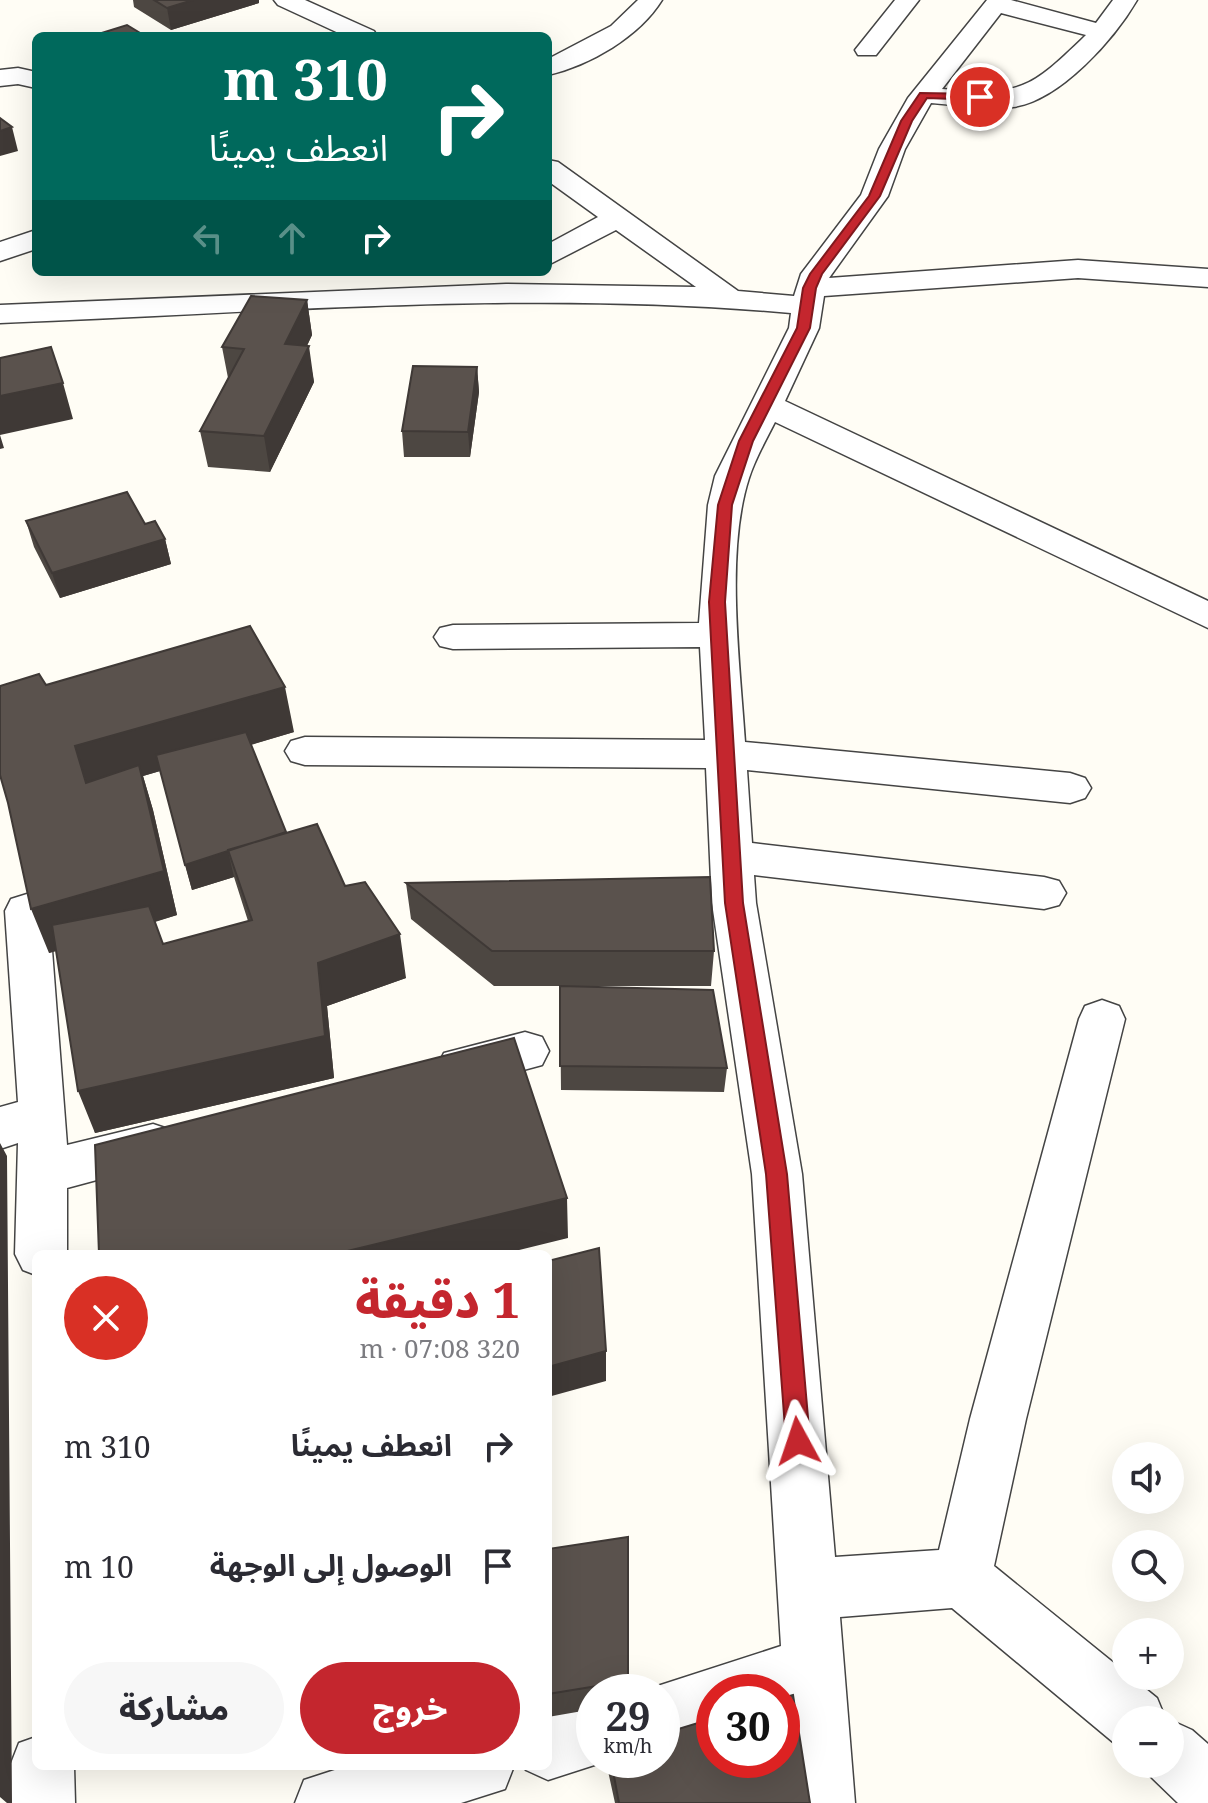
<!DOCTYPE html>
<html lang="ar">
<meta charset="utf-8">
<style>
body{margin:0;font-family:"Noto Serif","Noto Sans Arabic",serif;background:#f7f7f7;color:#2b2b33;direction:rtl;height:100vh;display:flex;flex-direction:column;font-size:30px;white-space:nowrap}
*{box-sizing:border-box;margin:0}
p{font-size:26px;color:#7c7c81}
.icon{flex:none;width:44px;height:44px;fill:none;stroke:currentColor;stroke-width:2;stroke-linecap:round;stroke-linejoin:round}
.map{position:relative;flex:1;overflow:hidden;direction:ltr}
.panel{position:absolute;left:32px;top:1250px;width:520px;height:520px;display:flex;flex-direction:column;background:#fff;border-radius:12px;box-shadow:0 8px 32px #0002;direction:rtl}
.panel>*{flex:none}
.top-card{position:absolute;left:32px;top:32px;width:520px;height:244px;border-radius:12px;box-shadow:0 8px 32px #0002;direction:rtl;background:#00695c;color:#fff;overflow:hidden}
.fabs{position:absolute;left:1112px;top:1442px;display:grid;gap:16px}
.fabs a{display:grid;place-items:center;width:72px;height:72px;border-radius:50%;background:#fff;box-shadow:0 8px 32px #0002;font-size:40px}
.speed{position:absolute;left:576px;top:1674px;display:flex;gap:16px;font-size:40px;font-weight:700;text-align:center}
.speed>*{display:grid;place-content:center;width:104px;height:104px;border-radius:50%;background:#fff;box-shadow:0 8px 32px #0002;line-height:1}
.speed small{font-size:20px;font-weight:400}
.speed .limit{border:12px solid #d22;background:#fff;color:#111}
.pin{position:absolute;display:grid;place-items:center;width:68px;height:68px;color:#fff;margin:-34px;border:4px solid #fff;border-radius:50%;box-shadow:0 2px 8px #0007}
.me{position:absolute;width:88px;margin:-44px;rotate:355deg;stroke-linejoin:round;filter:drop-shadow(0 0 6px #0008)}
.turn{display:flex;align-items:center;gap:28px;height:168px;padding:0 32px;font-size:36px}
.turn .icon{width:104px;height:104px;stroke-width:2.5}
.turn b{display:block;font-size:56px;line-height:68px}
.lanes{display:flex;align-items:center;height:76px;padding:0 32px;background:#0003;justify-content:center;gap:40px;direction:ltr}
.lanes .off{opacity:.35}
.round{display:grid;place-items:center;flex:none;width:84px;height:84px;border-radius:42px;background:#f7f7f7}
.summary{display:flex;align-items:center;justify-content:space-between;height:136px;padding:0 32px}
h1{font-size:48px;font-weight:800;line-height:60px;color:#c4262e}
.action{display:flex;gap:16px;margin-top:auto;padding:16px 32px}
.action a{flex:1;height:92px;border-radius:48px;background:#c4262e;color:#fff;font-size:32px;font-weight:800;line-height:92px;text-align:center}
.action a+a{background:#f7f7f7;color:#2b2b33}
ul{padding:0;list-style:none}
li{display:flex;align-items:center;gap:24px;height:120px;padding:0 32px}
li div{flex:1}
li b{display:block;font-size:30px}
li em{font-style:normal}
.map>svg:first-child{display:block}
</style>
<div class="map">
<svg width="1208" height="1803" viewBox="0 0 1208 1803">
<rect width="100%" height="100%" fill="#fffdf5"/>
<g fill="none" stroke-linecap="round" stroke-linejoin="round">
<defs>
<path id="minor" d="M274 0H305L374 31 377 36H345L278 5Z
M638 0H662C639 37 590 65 548 75V59L611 26Z
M895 0H919L876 55H858L855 50Z
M987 0H1011L1096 23 1113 0H1137C1115 38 1060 101 1013 107 986 110 958 105 931 103L905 149 888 196 829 278 1078 260 1208 269V287L1078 278 824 296 819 328 785 401 1208 601V628L775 422C766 440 755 459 749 478 725 552 740 664 745 742L1070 773 1085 778 1091 788 1085 798 1070 803 747 770 752 843 1044 877 1059 881 1066 893 1059 905 1044 909 754 875 756 903 802 1174 835 1557 939 1550 970 1419 1079 1019 1085 1006 1102 1000 1119 1006 1125 1019 1026 1419 994 1566 1157 1698 1166 1720H1126V1748L1113 1742 952 1608 840 1617 855 1803H791L782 1692H714V1727L662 1744V1692H639L781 1646 752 1174 712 903 706 768 305 765 291 761 285 751 291 741 305 737 705 740 700 647 453 649 440 646 434 637 440 628 453 625 699 623 708 505 715 476 789 328 791 313C527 289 264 313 0 323V305L506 284 696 287 616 230 548 265V244L598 217 548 181V160L558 162 738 291 794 296 801 274 861 195 879 149 908 98ZM1001 13 1086 35C1028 91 1022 95 942 89Z
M18 68 36 72V88L18 84 0 86V70Z
M36 230V249L0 261V242Z
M27 894 43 899 49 911 67 1145 153 1124 171 1130 178 1145 171 1160 67 1188V1254H36V1275L23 1270 15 1254 18 1143 0 1149V1107L18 1102 5 911 11 899Z
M525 1032 542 1037 549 1051 542 1065 461 1087 444 1081 437 1067 444 1053Z
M594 1703V1760H610L548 1780 526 1770 524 1766H548V1716Z
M1170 1720 1192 1730 1208 1744V1803H1178L1148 1774 1143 1764H1170Z
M36 1737V1766H74L75 1803H11L10 1766 19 1743Z
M347 1766H514L505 1789 461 1803H295L304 1780Z"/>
</defs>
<use href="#minor" stroke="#444" stroke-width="3"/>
<use href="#minor" fill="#fff" fill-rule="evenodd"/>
</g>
<path fill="#4d4742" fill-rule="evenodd" d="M133 0H259V3L171 30 134 7Z
M307 300 312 335 307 346 314 382 270 472 208 467 200 431 228 378 222 347Z
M477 367 479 392 470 457H404L402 431Z
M26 521 145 524 165 539 171 564 60 598 34 547Z
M46 685 294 732 251 745 286 833 345 886 406 978 327 1006 334 1078 95 1133 56 951 49 953ZM160 771 192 890 234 877 248 921 163 944 155 922 177 915 153 810 143 776Z
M406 883 714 951 711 986H563L727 1068 724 1092 561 1090 560 986H494L411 919Z
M628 1537 627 1692H594V1709L548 1717V1549Z
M609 1760H662L810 1803H615L608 1771Z"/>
<path fill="#3f3936" d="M193 0H259V3L171 30 167 8Z
M12 127 18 151 0 156V131Z
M307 300 312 335 290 380 285 344Z
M309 346 314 382 270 472 264 436Z
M477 367 479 392 470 457 468 432Z
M63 383 73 419 0 435 4 448 0 449V396Z
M165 539 171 564 60 598 52 573Z
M285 687 294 732 143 776 153 810 177 915 49 953 31 909 101 828 75 746Z
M228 851 234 877 192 890 185 865Z
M400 934 406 978 327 1006 334 1078 95 1133 78 1091 318 963Z
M0 1143 7 1156 12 1803H7L0 1797Z
M567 1198 568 1238 503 1254H335Z
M606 1351V1381L548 1397V1367Z"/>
<path fill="#5a524d" stroke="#3f3936" stroke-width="2" d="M154 0H193L167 8Z
M127 25 145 36H92Z
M0 118 12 127 0 131Z
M251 296 307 300 285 344 309 346 264 436 200 431 244 349 222 347Z
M51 347 63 383 0 396V358Z
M413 366 477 367 468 432 402 431Z
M127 492 145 524 155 521 165 539 52 573 26 521Z
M250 626 285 687 75 746 86 783 139 765 164 871 31 909 8 803 0 775V686L39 674 46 685Z
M246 732 286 832 185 865 156 755Z
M317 824 345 886 365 882 400 934 318 963 325 1036 78 1091 52 925 149 906 163 944 252 920 228 850Z
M710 877 714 951H492L406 883Z
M560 986 713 990 727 1068 560 1066Z
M514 1038 567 1198 335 1254H99L95 1145Z
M599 1248 606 1351 548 1367V1261Z
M628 1537V1681L548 1694V1549Z
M793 1695 810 1803H619L611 1760H662V1734L714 1718V1760H782V1698Z"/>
<path fill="#c4262e" stroke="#7f191e" stroke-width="2" d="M920 93 980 94 985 97 980 100 927 98 912 121 880 196 822 274 816 288 810 328 753 441 732 505 725 602 743 903 787 1174 810 1441 806 1449 798 1452 790 1449 786 1441 766 1174 725 903 709 602 718 505 739 441 797 328 803 288 810 274 869 196 901 121Z"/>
</svg>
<div class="fabs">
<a><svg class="icon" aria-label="sound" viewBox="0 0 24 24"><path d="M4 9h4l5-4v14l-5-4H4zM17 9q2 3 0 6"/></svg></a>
<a><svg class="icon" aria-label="search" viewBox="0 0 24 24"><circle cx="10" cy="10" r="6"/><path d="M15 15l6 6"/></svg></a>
<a>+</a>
<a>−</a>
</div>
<div class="speed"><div>29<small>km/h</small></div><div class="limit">30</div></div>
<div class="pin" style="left:980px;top:97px;background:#d93025"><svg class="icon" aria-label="arrive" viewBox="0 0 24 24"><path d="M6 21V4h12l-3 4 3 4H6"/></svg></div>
<svg class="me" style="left:798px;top:1441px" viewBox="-20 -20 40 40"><path d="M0-17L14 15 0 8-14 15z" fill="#c4262e" stroke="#fff" stroke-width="4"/></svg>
<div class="top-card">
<div class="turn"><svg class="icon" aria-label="right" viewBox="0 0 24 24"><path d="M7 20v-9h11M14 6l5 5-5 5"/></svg><div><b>310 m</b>انعطف يمينًا</div></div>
<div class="lanes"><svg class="icon off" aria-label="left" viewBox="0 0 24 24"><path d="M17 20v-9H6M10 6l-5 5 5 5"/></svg><svg class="icon off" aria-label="ahead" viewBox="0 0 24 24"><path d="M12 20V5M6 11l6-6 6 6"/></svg><svg class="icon" aria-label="right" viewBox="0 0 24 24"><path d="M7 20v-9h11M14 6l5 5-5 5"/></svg></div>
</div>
<section class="panel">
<div class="summary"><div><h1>1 دقيقة</h1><p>320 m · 07:08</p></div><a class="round" style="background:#d93025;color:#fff"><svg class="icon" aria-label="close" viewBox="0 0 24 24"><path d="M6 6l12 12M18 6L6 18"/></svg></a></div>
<ul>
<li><svg class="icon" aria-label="right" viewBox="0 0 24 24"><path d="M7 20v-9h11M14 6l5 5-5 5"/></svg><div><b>انعطف يمينًا</b></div><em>310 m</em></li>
<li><svg class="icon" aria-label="arrive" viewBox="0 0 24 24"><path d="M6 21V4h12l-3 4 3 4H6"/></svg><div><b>الوصول إلى الوجهة</b></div><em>10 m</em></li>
</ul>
<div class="action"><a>خروج</a><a>مشاركة</a></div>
</section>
</div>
